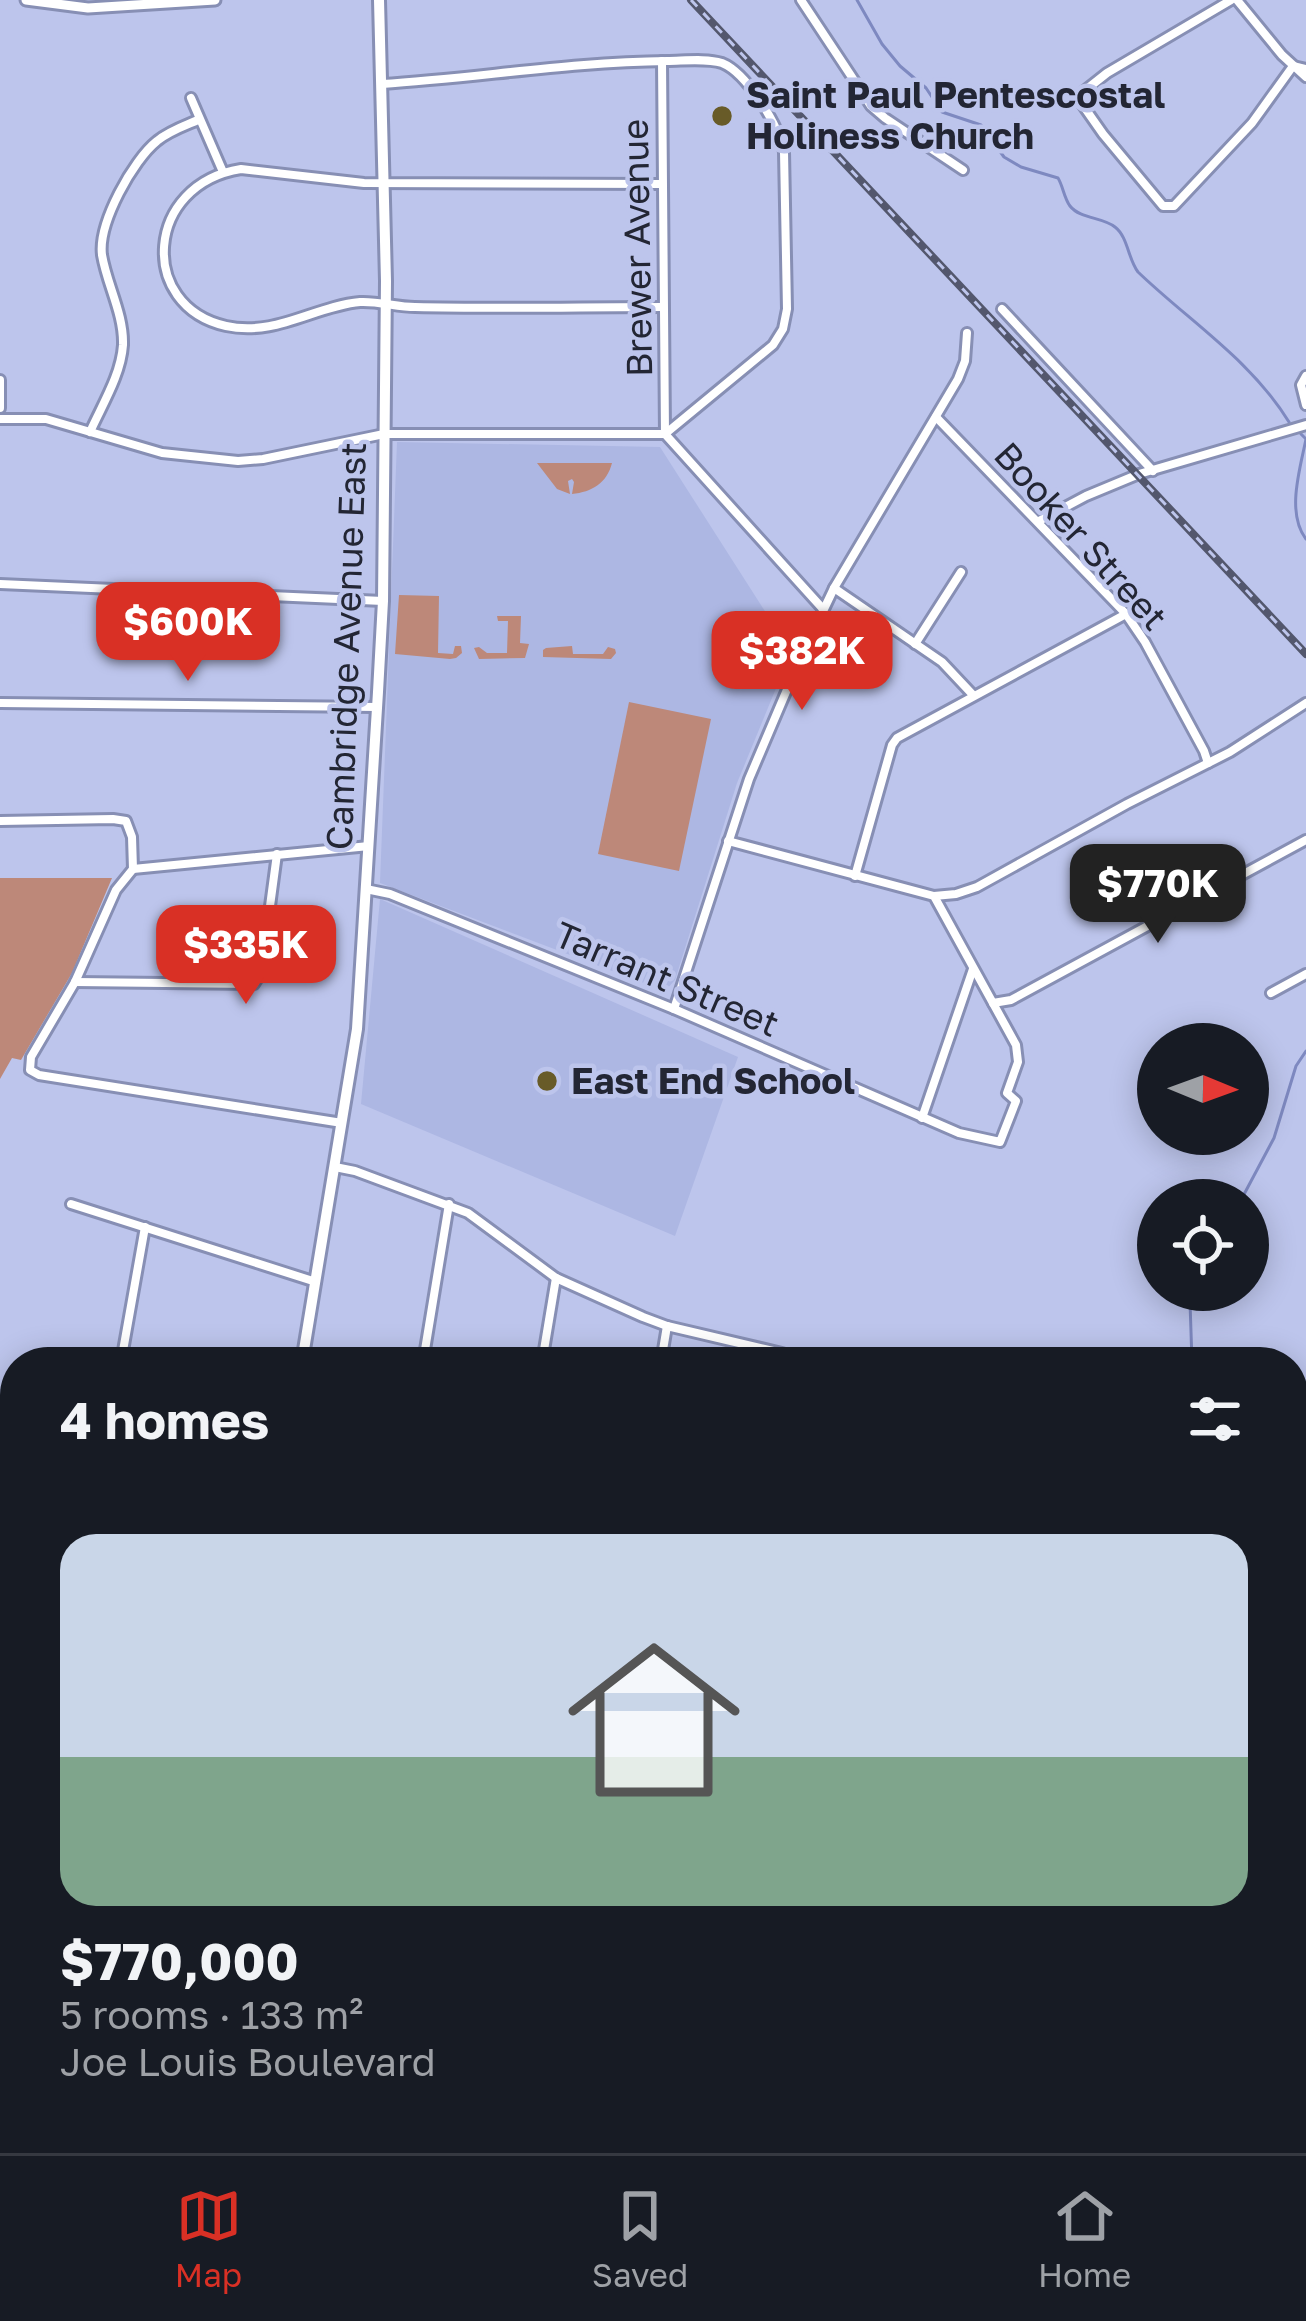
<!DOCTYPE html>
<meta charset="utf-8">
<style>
body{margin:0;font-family:"Golos Text",sans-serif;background:#242831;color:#f1f3f6;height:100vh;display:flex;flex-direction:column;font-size:45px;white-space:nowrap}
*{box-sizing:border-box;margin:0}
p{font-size:39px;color:#9ea1a6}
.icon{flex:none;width:66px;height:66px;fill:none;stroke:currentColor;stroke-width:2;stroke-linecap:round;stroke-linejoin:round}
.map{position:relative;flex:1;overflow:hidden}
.side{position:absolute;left:0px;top:1347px;width:1308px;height:807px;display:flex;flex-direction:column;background:#171b24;border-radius:48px 48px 0 0;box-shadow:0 6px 30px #0003}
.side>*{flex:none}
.needle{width:78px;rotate:91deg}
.tools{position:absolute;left:1137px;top:1023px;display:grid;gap:24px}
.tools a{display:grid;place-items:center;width:132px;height:132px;border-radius:50%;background:#171b24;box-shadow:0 6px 30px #0003;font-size:60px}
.price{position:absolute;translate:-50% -102px;padding:0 27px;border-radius:24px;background:#d93025;color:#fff;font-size:39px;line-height:78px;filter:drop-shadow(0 3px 6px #0008)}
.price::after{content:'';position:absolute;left:50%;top:72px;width:36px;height:27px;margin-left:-18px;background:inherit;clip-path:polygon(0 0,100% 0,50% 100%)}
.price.on{background:#222;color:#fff}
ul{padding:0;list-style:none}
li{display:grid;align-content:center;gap:24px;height:636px;padding:0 60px}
li span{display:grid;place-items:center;height:372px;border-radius:36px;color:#555}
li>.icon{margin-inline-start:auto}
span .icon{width:216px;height:216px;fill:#fffc;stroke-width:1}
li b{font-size:51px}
h2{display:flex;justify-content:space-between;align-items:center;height:144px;padding:0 60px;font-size:51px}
.menu{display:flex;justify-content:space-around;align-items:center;height:168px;border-top:3px solid #363941;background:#171b24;font-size:33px;color:#9ea1a6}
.menu a{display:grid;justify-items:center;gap:6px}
.menu .on{color:#d93025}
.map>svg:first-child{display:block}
</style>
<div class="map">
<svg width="1306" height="2153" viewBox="0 0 1306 2153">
<rect width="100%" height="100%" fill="#bdc5ec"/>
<g fill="#adb7e3">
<polygon points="397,442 660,447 791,652 737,783 675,980 665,991 380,883"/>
<polygon points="380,899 738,1057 675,1236 361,1104"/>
</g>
<g fill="#bd8879">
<path d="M537 463H612C607 483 592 492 572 494L574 482 572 479 568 481 570 494 557 489Z"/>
<polygon points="399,595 439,596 438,653 453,654 455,646 461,646 462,653 456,658 450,659 395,654"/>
<polygon points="497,616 521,616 520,643 529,644 525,658 479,659 474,648 479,647 487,653 507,653 508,621 498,621"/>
<polygon points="572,646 573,654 603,654 608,647 615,649 616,653 611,659 543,657 543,650 546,648"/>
<polygon points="629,702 711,719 679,871 598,854"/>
<polygon points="0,878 112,878 72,973 21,1060 12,1058 0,1079"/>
</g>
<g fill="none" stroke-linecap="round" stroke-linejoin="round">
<g stroke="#7e89c0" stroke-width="3">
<path d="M857 0 882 44 900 66 926 88 942 112 981 125 1004 157 1021 167 1058 178C1063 186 1064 198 1070 206 1080 219 1103 217 1115 227 1128 237 1128 259 1138 272 1189 321 1251 360 1289 422"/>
<path d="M1301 434 1306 439C1300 469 1286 513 1306 539"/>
<polyline points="1241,1200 1274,1138 1296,1066 1306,1051"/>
<polyline points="1192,1290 1190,1302 1192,1362"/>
<polyline points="795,2153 798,2139"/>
</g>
<g stroke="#878fb4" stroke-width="14">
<g id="minor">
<polyline points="801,0 871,106 885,118 963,170"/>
<polyline points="1231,0 1107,73 1083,92 1082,104 1103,134 1163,206 1174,206 1252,123 1293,66 1306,69"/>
<polyline points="1237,0 1282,55 1306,77"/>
<polyline points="662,61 665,434 823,609"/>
<polyline points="191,98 223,172"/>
<path d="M661 184 364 183 241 169C145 184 137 306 226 326 275 337 315 306 360 302 378 301 397 307 415 307 498 309 580 307 663 307"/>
<polyline points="1002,309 1153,471"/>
<polyline points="1306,376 1301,385 1306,405"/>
<polyline points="0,380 0,408"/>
<polyline points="936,417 1126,614 1145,642 1204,751 1208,763"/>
<path d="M0 419H46L162 453 238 461 263 459 384 434H665L773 345 783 329 787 309 784 152C779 126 747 73 722 63 706 58 683 61 667 61 571 62 477 78 382 84"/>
<path d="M90 432C102 405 121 375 123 345 124 314 107 285 102 255 98 223 133 160 157 141 169 131 184 126 198 120"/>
<polyline points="1039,521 1086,496 1139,474 1306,425"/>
<polyline points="0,584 383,601"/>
<polyline points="834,588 942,662 973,695"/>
<polyline points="915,644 961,572"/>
<polyline points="0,703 377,707"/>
<polyline points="0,821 113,819 126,821 132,837 133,869"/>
<polyline points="133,869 116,890 75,982 31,1057 30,1070 39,1075 342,1123"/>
<polyline points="133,869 369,846"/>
<polyline points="855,876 892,745 897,738 1126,614"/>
<polyline points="366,889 390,894 674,1009 959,1133 1000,1142 1016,1101 1007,1093 1018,1062 1016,1045 934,896 728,841"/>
<polyline points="934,896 956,894 977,887 1127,804 1230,752 1306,703"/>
<polyline points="75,982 254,984 261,973 277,854"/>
<polyline points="1271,993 1306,974"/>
<polyline points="993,1003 1011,1000 1306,840"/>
<polyline points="674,1009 749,779 797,666 834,588 958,379 965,361 967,333"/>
<polyline points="922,1118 973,969"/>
<polyline points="335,1167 355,1171 468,1213 556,1278 643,1317 667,1326 782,1353 804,1362"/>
<polyline points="71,1204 316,1282"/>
<polyline points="121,1362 145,1227"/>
<polyline points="423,1362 449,1204"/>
<polyline points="542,1362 556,1278"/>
<polyline points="661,1362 667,1326"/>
<polyline points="1293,1722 1306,1723"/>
<polyline points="1293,2065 1306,2061"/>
<polyline points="227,2139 228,2153"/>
<polyline points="477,2139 519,2153"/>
<polyline points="590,2153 594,2139"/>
</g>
</g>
<g stroke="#878fb4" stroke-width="15">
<g id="tertiary">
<polyline points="26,0 88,8 215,0"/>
<polyline points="153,2139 154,2153"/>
</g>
</g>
<g stroke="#878fb4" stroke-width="16">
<g id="secondary">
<polyline points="302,1362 357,1029 378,692 383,601 386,281 379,0"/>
<polyline points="1293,1943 1306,1966"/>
<polyline points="51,2153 60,2139"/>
</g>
</g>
<g stroke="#fff" stroke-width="18">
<g id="trunk">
<polyline points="0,1469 15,1469"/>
<polyline points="1293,1484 1306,1476"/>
</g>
</g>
<use href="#minor" stroke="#fff" stroke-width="8"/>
<use href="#tertiary" stroke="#fff" stroke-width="9"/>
<use href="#secondary" stroke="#fff" stroke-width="10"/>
<use href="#trunk" stroke="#33bed4" stroke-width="12"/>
<g stroke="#53576d" stroke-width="8">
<polyline id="rail" points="691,0 1306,654"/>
</g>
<use href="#rail" stroke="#bdc5ec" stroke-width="3" stroke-dasharray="9" stroke-linecap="butt"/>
</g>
<g fill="#685b28" stroke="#bdc5ec" stroke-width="4.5">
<circle cx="722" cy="116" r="12"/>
<circle cx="547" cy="1081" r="12"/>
</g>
<g text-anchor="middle" stroke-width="9" stroke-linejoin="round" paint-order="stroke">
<g font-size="36" font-weight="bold" fill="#232634" stroke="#bdc5ec" text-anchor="start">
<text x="746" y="108">Saint Paul Pentescostal<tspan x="746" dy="41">Holiness Church</tspan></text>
<text x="571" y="1094">East End School</text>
</g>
<g font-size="36" fill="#232634" stroke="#bdc5ec">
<text transform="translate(637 248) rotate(-91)" y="13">Brewer Avenue</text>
<text transform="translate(1081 536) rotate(48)" y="13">Booker Street</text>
<text transform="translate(346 646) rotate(-88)" y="13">Cambridge Avenue East</text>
<text transform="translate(667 979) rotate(23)" y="13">Tarrant Street</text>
</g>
</g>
</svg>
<div class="tools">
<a><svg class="needle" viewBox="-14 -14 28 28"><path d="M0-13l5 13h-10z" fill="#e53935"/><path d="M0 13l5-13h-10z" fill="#9ea1a6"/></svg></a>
<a><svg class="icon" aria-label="locate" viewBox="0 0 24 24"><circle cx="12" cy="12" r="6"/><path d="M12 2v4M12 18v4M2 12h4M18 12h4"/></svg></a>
</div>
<b class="price" style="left:188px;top:684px">$600K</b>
<b class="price" style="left:802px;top:713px">$382K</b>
<b class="price on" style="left:1158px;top:946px">$770K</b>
<b class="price" style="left:246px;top:1007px">$335K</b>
<section class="side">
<h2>4 homes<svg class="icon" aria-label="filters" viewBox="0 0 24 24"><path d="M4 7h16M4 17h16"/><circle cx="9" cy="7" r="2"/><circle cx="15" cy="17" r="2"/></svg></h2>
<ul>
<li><span style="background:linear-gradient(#c9d6e8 60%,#7fa58c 0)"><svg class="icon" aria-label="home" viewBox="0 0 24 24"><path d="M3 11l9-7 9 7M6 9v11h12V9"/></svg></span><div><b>$770,000</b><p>5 rooms · 133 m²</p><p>Joe Louis Boulevard</p></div></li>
</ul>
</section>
</div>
<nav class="menu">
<a class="on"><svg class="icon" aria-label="map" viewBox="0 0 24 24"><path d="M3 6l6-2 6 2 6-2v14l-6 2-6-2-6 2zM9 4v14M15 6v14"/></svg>Map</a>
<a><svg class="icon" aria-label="saved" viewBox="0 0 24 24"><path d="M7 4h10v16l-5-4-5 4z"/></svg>Saved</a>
<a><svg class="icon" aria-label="home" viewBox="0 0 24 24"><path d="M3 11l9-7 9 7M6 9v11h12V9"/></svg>Home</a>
</nav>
